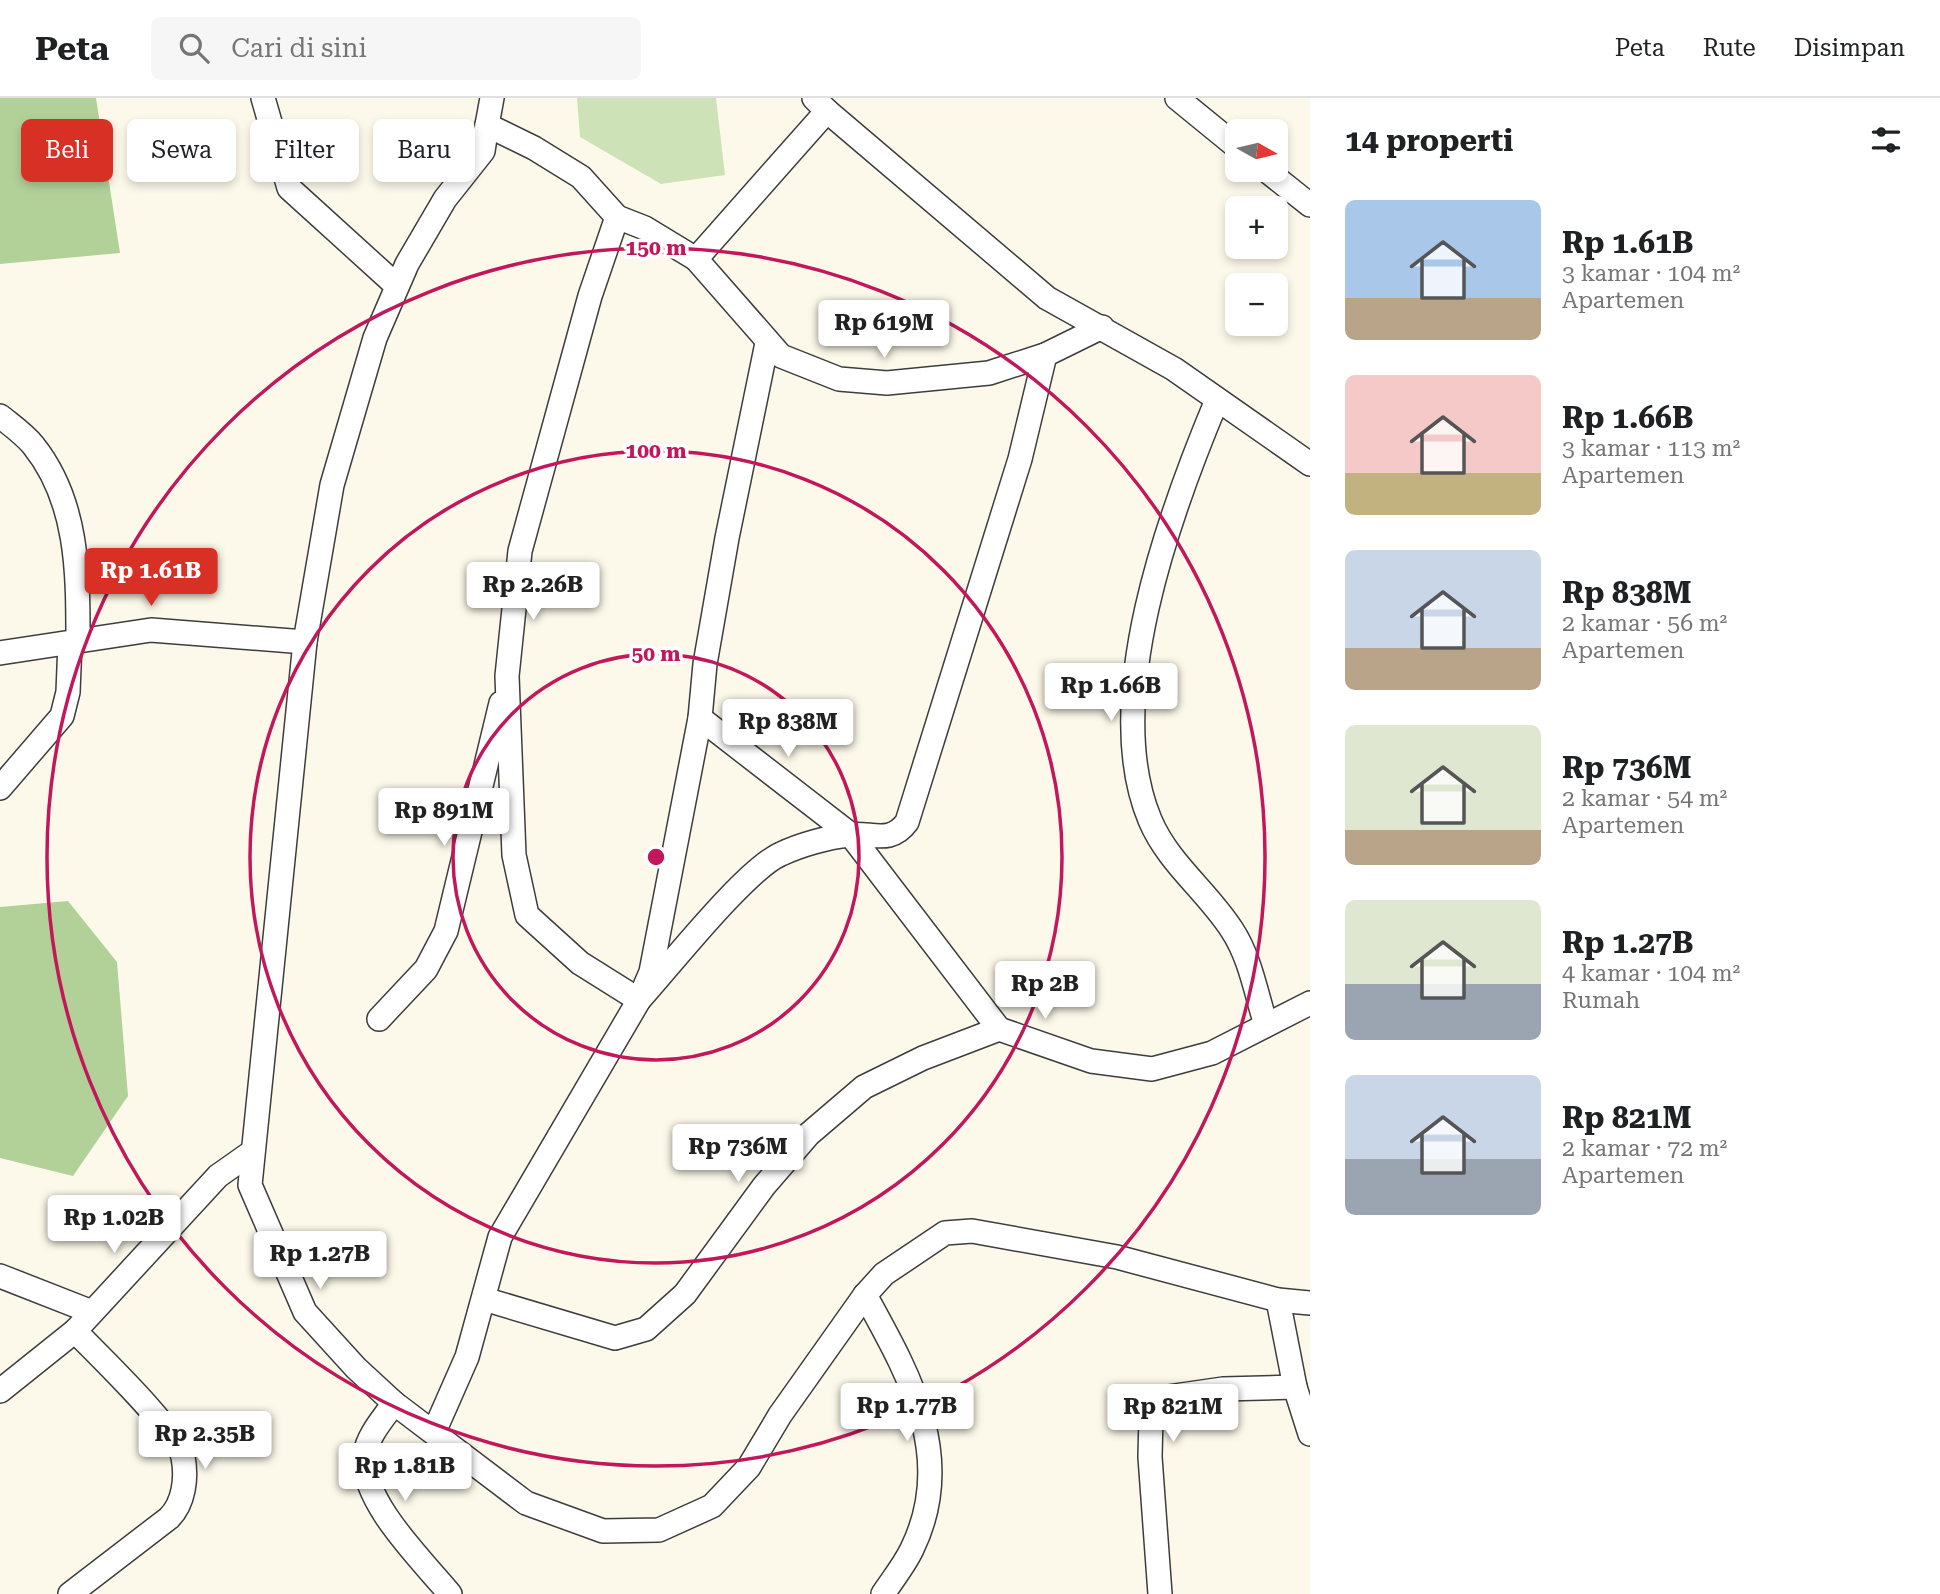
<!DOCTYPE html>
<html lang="id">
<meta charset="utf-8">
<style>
body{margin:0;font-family:"Roboto Serif",serif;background:#f6f6f6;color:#202124;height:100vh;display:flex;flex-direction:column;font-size:26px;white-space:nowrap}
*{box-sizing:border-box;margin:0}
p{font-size:23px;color:#757577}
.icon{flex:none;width:38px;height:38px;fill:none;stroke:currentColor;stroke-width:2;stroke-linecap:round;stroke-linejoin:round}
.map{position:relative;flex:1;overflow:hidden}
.side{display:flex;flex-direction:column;background:#fff;width:630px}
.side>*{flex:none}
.top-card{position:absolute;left:21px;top:21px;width:665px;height:63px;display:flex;gap:14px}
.needle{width:46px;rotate:98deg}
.controls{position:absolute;left:1225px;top:21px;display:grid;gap:14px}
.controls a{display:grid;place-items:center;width:63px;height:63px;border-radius:10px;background:#fff;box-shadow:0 4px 10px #0003;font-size:35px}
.price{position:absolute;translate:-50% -60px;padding:0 16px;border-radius:7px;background:#fff;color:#222;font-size:23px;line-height:46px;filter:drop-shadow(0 2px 4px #0008)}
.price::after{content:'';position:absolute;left:50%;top:42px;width:21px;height:16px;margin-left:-10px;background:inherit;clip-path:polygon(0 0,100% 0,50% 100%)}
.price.active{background:#d93025;color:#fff}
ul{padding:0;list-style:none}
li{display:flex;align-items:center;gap:21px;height:175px;padding:0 35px}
li span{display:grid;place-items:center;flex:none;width:196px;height:140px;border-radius:10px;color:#555}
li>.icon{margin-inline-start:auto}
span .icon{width:84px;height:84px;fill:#fffc;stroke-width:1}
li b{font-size:30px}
h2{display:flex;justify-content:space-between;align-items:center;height:84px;padding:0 35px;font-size:30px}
.chip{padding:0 24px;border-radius:10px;background:#fff;box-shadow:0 4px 10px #0003;font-size:24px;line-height:63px}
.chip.active{background:#d93025;color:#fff}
header{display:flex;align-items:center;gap:42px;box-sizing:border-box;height:98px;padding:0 35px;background:#fff;border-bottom:2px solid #e0e0e0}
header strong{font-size:33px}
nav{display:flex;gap:38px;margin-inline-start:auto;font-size:24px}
.search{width:490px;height:63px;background:#f6f6f6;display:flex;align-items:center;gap:18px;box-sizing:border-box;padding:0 24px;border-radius:10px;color:#757577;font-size:26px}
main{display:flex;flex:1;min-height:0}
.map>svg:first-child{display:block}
</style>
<header>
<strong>Peta</strong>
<div class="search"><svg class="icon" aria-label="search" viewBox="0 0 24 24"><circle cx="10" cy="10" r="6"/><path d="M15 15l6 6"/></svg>Cari di sini</div>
<nav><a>Peta</a><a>Rute</a><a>Disimpan</a></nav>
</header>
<main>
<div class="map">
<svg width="1310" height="1496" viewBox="0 0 1310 1496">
<rect width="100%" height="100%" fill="#fdf9ea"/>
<polygon fill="#cee2b8" points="577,0 716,0 725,77 661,86 580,39"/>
<g fill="#b2d199">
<polygon points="0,0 96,0 120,155 0,166"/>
<polygon points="68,803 117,864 128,998 73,1078 0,1060 0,809"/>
</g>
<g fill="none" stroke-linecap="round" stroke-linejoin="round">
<g stroke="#3d3d3d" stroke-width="26">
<g id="minor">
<polyline points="263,0 289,90 397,188"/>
<polyline points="492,0 487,27 534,50 581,79 617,119 645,130 696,161 827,13 814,0"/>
<polyline points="1177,0 1237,49"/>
<polyline points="827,13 1047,200 1174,271 1310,366"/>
<polyline points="487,27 483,53 445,101 407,166 375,240 332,387 305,544 250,1087 305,1214 356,1270 394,1305 526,1405 603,1433 659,1432 712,1408 749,1369 780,1317 865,1197 884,1176 945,1135 972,1133 1117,1159 1278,1202 1310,1205"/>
<polyline points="1266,72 1310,107"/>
<path d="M617 119 590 198 520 453 507 578 514 757 527 817 580 865 639 902C669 869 746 771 781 756 800 747 828 739 849 737 872 734 890 747 907 724L1020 361 1045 257"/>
<polyline points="696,161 781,258 839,281 887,285 989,275 1045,257 1102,229"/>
<path d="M1217 302C1170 414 1100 603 1150 722 1168 765 1207 793 1232 832 1250 859 1256 895 1266 927"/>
<path d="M0 318C11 327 24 336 33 347 78 403 78 473 78 543"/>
<polyline points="0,555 151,532 305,544"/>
<polyline points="700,620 850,736 999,931 1091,963 1152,971 1212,955 1310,905"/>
<polyline points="0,690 62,618 68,594 70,545"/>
<polyline points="379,921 426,871 446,833 501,605"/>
<polyline points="0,1178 92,1214"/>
<path d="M865 1197C909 1277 957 1359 912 1451 905 1466 893 1481 883 1496"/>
<polyline points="484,1201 615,1240 646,1231 685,1196 764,1088 809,1036 864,989 923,960 999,931"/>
<polyline points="1278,1202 1295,1289 1310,1336"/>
<polyline points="0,1293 75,1233 218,1078 252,1054"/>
<path d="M394 1305C383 1321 368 1337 365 1356 359 1402 423 1463 450 1496"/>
<polyline points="434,1334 467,1259 500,1139 639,902 651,874 700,620 705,566 727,440 767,245"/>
<path d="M70 1496 169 1420C184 1405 187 1380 183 1359 177 1332 98 1257 75 1233"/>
<polyline points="1160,1496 1150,1359 1151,1317 1161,1300 1223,1291 1295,1289"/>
</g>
</g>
<use href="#minor" stroke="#fff" stroke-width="23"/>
</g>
<g fill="none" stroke="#c2185b" stroke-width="3.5">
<circle cx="656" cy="759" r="203"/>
<circle cx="656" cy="759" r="406"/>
<circle cx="656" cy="759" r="609"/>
</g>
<circle cx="656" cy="759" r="10" fill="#c2185b" stroke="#fff" stroke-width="3.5"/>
<g font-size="21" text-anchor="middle" font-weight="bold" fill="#c2185b" stroke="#fff" stroke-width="7" stroke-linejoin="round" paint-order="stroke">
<text x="656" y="157">150 m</text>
<text x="656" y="360">100 m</text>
<text x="656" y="563">50 m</text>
</g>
</svg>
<div class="controls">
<a><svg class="needle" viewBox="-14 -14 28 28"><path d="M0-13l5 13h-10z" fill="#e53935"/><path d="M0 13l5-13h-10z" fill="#757577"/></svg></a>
<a>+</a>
<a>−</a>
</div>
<b class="price" style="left:884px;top:262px">Rp 619M</b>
<b class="price active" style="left:151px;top:510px">Rp 1.61B</b>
<b class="price" style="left:533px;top:524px">Rp 2.26B</b>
<b class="price" style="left:1111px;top:625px">Rp 1.66B</b>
<b class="price" style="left:788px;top:661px">Rp 838M</b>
<b class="price" style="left:444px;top:750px">Rp 891M</b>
<b class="price" style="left:1045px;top:923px">Rp 2B</b>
<b class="price" style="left:738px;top:1086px">Rp 736M</b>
<b class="price" style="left:114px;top:1157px">Rp 1.02B</b>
<b class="price" style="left:320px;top:1193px">Rp 1.27B</b>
<b class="price" style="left:907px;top:1345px">Rp 1.77B</b>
<b class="price" style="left:1173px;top:1346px">Rp 821M</b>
<b class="price" style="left:205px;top:1373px">Rp 2.35B</b>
<b class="price" style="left:405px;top:1405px">Rp 1.81B</b>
<div class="top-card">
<a class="chip active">Beli</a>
<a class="chip">Sewa</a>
<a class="chip">Filter</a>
<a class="chip">Baru</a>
</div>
</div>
<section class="side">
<h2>14 properti<svg class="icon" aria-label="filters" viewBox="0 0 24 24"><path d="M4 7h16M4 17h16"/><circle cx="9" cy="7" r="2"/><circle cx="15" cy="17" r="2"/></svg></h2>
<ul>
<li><span style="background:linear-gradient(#a9c7e8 70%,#b9a48a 0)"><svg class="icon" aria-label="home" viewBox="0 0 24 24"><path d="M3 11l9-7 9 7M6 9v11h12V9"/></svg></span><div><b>Rp 1.61B</b><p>3 kamar · 104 m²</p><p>Apartemen</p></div></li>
<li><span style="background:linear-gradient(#f6c9c9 70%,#c2b280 0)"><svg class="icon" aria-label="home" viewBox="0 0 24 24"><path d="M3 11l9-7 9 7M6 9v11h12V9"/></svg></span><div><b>Rp 1.66B</b><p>3 kamar · 113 m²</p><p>Apartemen</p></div></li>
<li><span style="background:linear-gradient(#c9d6e8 70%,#b9a48a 0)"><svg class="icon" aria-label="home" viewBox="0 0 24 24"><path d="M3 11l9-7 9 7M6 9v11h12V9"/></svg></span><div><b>Rp 838M</b><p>2 kamar · 56 m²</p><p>Apartemen</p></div></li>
<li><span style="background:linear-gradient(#dfe7d0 75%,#b9a48a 0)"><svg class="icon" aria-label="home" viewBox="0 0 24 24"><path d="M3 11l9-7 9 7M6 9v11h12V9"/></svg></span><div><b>Rp 736M</b><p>2 kamar · 54 m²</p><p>Apartemen</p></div></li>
<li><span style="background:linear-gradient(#dfe7d0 60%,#9aa5b1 0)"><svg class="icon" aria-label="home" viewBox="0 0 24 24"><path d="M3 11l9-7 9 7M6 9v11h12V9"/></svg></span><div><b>Rp 1.27B</b><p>4 kamar · 104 m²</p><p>Rumah</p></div></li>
<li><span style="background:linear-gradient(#c9d6e8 60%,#9aa5b1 0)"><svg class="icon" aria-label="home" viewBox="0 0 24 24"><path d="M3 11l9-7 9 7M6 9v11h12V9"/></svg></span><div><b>Rp 821M</b><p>2 kamar · 72 m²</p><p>Apartemen</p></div></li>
</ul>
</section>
</main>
